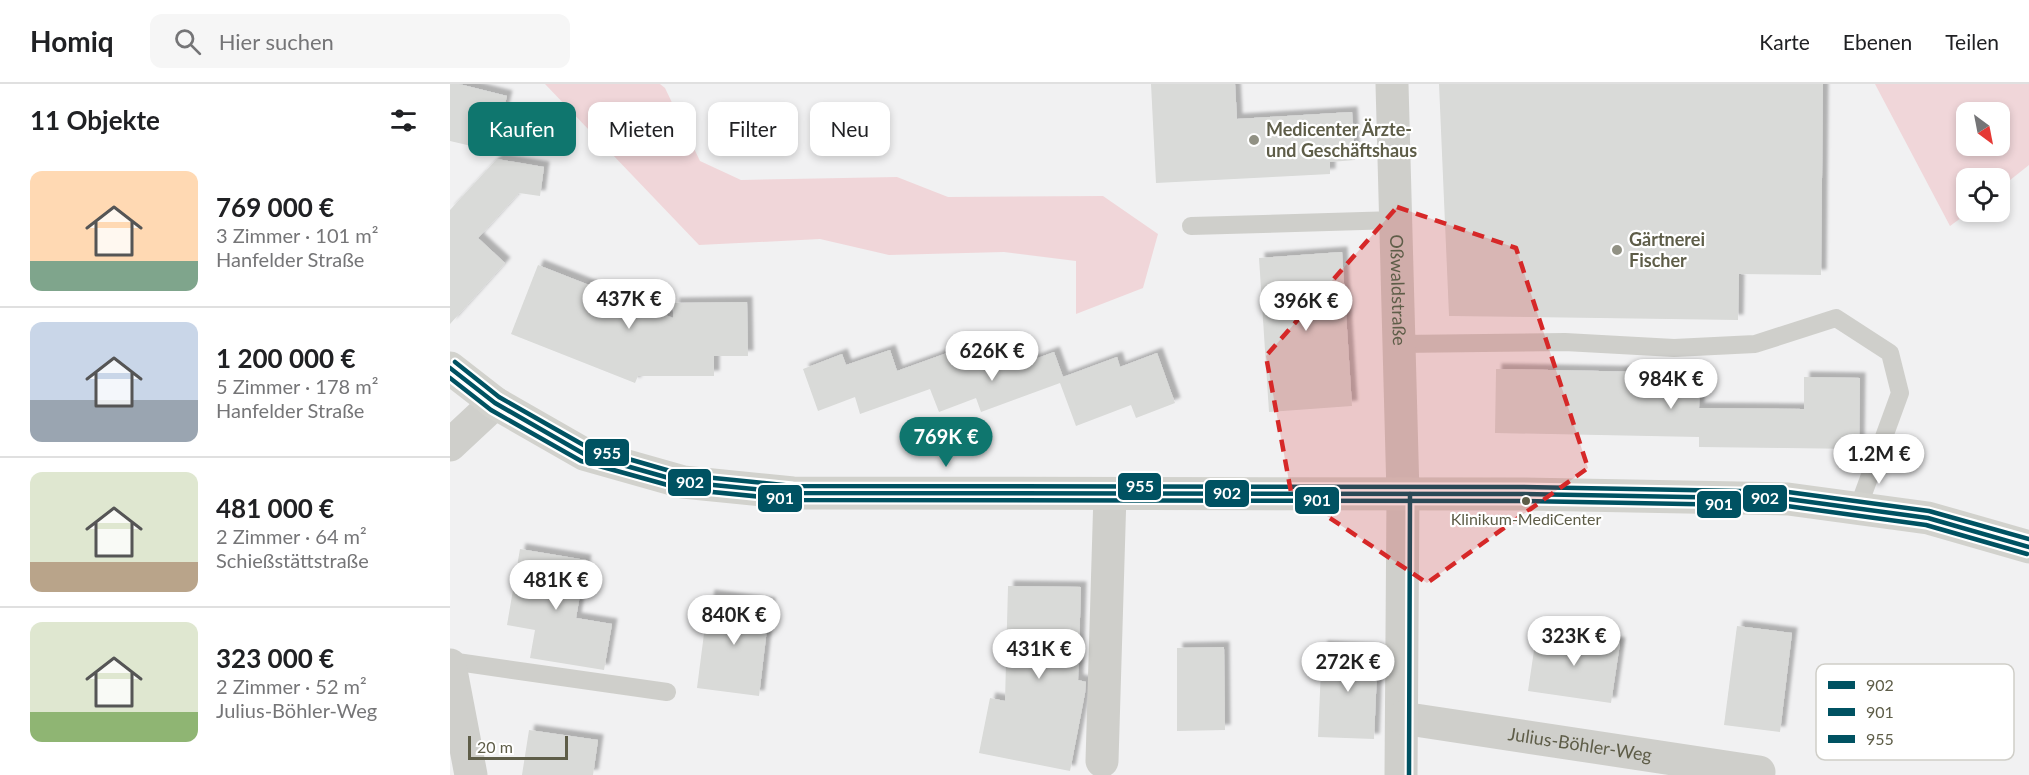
<!DOCTYPE html>
<html lang="de">
<meta charset="utf-8">
<style>
body{margin:0;font-family:Lato,sans-serif;background:#f6f6f6;color:#202124;height:100vh;display:flex;flex-direction:column;font-size:22px;white-space:nowrap}
*{box-sizing:border-box;margin:0}
p{font-size:20px;color:#757577}
.icon{flex:none;width:33px;height:33px;fill:none;stroke:currentColor;stroke-width:2;stroke-linecap:round;stroke-linejoin:round}
.map{position:relative;flex:1;overflow:hidden}
.panel{display:flex;flex-direction:column;background:#fff;width:450px}
.panel>*{flex:none}
.guide{position:absolute;left:18px;top:18px;width:570px;height:54px;display:flex;gap:12px}
.needle{width:39px;rotate:148deg}
.tools{position:absolute;left:1506px;top:18px;display:grid;gap:12px}
.tools a{display:grid;place-items:center;width:54px;height:54px;border-radius:12px;background:#fff;box-shadow:0 3px 9px #0003;font-size:30px}
.scale{position:absolute;left:18px;bottom:15px;width:100px;box-sizing:border-box;padding-left:6px;border:3px solid #5e5d48;border-top:0;font-size:16px;line-height:21px;white-space:nowrap;color:#5e5d48;-webkit-text-stroke:4px #fff;paint-order:stroke}
.price{position:absolute;translate:-50% -51px;padding:0 14px;border-radius:21px;background:#fff;color:#222;font-size:20px;line-height:39px;filter:drop-shadow(0 2px 3px #0008)}
.price::after{content:'';position:absolute;left:50%;top:36px;width:18px;height:14px;margin-left:-9px;background:inherit;clip-path:polygon(0 0,100% 0,50% 100%)}
.price.current{background:#0f766e;color:#fff}
ul{padding:0;list-style:none}
li{display:flex;align-items:center;gap:18px;height:150px;padding:0 30px}
li+li{border-top:2px solid #e0e0e0}
li span{display:grid;place-items:center;flex:none;width:168px;height:120px;border-radius:12px;color:#555}
li>.icon{margin-inline-start:auto}
span .icon{width:72px;height:72px;fill:#fffc;stroke-width:1}
li b{font-size:26px}
h2{display:flex;justify-content:space-between;align-items:center;height:72px;padding:0 30px;font-size:26px}
.tag{padding:0 21px;border-radius:12px;background:#fff;box-shadow:0 3px 9px #0003;font-size:21px;line-height:54px}
.tag.current{background:#0f766e;color:#fff}
header{display:flex;align-items:center;gap:36px;box-sizing:border-box;height:84px;padding:0 30px;background:#fff;border-bottom:2px solid #e0e0e0}
header strong{font-size:28px}
nav{display:flex;gap:33px;margin-inline-start:auto;font-size:21px}
.search{width:420px;height:54px;background:#f6f6f6;display:flex;align-items:center;gap:15px;box-sizing:border-box;padding:0 21px;border-radius:12px;color:#757577;font-size:22px}
main{display:flex;flex:1;min-height:0}
.map>svg:first-child{display:block}
</style>
<header>
<strong>Homiq</strong>
<div class="search"><svg class="icon" aria-label="search" viewBox="0 0 24 24"><circle cx="10" cy="10" r="6"/><path d="M15 15l6 6"/></svg>Hier suchen</div>
<nav><a>Karte</a><a>Ebenen</a><a>Teilen</a></nav>
</header>
<main>
<section class="panel">
<h2>11 Objekte<svg class="icon" aria-label="filters" viewBox="0 0 24 24"><path d="M4 7h16M4 17h16"/><circle cx="9" cy="7" r="2"/><circle cx="15" cy="17" r="2"/></svg></h2>
<ul>
<li><span style="background:linear-gradient(#ffd9b3 75%,#7fa58c 0)"><svg class="icon" aria-label="home" viewBox="0 0 24 24"><path d="M3 11l9-7 9 7M6 9v11h12V9"/></svg></span><div><b>769 000 €</b><p>3 Zimmer · 101 m²</p><p>Hanfelder Straße</p></div></li>
<li><span style="background:linear-gradient(#c9d6e8 65%,#9aa5b1 0)"><svg class="icon" aria-label="home" viewBox="0 0 24 24"><path d="M3 11l9-7 9 7M6 9v11h12V9"/></svg></span><div><b>1 200 000 €</b><p>5 Zimmer · 178 m²</p><p>Hanfelder Straße</p></div></li>
<li><span style="background:linear-gradient(#dfe7d0 75%,#b9a48a 0)"><svg class="icon" aria-label="home" viewBox="0 0 24 24"><path d="M3 11l9-7 9 7M6 9v11h12V9"/></svg></span><div><b>481 000 €</b><p>2 Zimmer · 64 m²</p><p>Schießstättstraße</p></div></li>
<li><span style="background:linear-gradient(#dfe7d0 75%,#8fb573 0)"><svg class="icon" aria-label="home" viewBox="0 0 24 24"><path d="M3 11l9-7 9 7M6 9v11h12V9"/></svg></span><div><b>323 000 €</b><p>2 Zimmer · 52 m²</p><p>Julius-Böhler-Weg</p></div></li>
</ul>
</section>
<div class="map">
<svg width="1579" height="691" viewBox="0 0 1579 691">
<defs>
<filter id="shadow"><feDropShadow dx="5.5" dy="-5.5" stdDeviation="1.5" flood-color="#0004"/></filter>
</defs>
<rect width="100%" height="100%" fill="#f1f1f2"/>
<g fill="#f0d6d9" fill-rule="evenodd">
<polygon points="95,0 210,0 215,4 250,77 291,96 447,93 498,113 653,112 708,150 693,204 626,230 626,177 554,168 439,171 370,155 249,161"/>
<path d="M1425 0H1579V81L1550 104V94H1516V128H1519L1500 142ZM1516 28H1550V62H1516Z"/>
</g>
<g fill="#d9dad8" filter="url(#shadow)">
<polygon points="0,0 9,0 57,12 43,67 0,57"/>
<polygon points="701,0 785,0 787,35 902,28 905,76 880,78 880,90 706,99"/>
<polygon points="989,0 1373,0 1371,191 1289,190 1288,236 999,232"/>
<polygon points="47,75 94,83 90,112 69,109 28,154 55,179 0,240 0,126"/>
<polygon points="892,168 902,322 819,328 809,174"/>
<polygon points="88,181 223,234 224,219 297,218 298,272 264,272 264,292 188,292 185,299 61,250"/>
<polygon points="550,263 553,271 572,264 577,278 604,268 613,293 667,273 670,283 707,269 725,319 686,334 681,321 626,342 610,299 531,328 526,314 489,328 480,305 410,330 405,313 368,327 353,285 392,270 396,281 440,266 447,287 511,264 515,275"/>
<polygon points="1046,285 1250,289 1249,324 1354,325 1354,293 1410,294 1409,365 1249,363 1249,353 1045,349"/>
<polygon points="70,465 136,476 126,534 162,540 154,586 80,574 85,546 57,541"/>
<polygon points="558,502 631,503 628,596 636,598 635,609 620,687 529,669 540,614 555,617"/>
<polygon points="259,511 320,519 309,612 247,604"/>
<polygon points="1287,542 1342,549 1330,648 1274,641"/>
<polygon points="1087,546 1170,559 1161,619 1078,607"/>
<polygon points="872,562 928,565 924,655 868,653"/>
<polygon points="774,563 775,646 727,647 727,564"/>
<polygon points="79,646 148,656 143,691 72,691"/>
</g>
<g fill="none" stroke-linecap="round" stroke-linejoin="round">
<g stroke="#cfcfcb" stroke-width="18">
<polyline points="741,142 946,136"/>
<polyline points="949,260 1115,258 1224,264 1305,260 1386,234 1440,269 1450,309 1408,424"/>
<polyline points="0,577 217,608"/>
</g>
<g stroke="#cfcfcb" stroke-width="33">
<path id="s1" d="M942 0 953 410 951 691"/>
<polyline points="0,361 45,319"/>
<polyline points="0,581 21,691"/>
<path id="s2" d="M952 634 1309 688"/>
<polyline points="652,677 660,410"/>
</g>
<polyline stroke="#d2d2cd" stroke-width="33" points="0,284 45,319 134,370 233,398 343,409 1072,410 1338,415 1478,434 1579,463"/>
<g stroke="#fff" stroke-width="9">
<polyline id="bus-1" points="0,284 45,319 134,370 233,398 343,409 1072,410 1338,415 1478,434 1579,463"/>
</g>
<g stroke="#fff" stroke-width="9">
<g id="bus-2">
<polyline points="0,294 41,326 131,377 232,405 343,416 1072,417 1337,422 1476,441 1577,470"/>
<polyline points="959,691 960,410"/>
</g>
</g>
<g stroke="#fff" stroke-width="9">
<polyline id="bus-3" points="5,278 49,313 137,363 234,391 343,402 1072,403 1338,408 1479,427 1579,455"/>
</g>
<use href="#bus-1" stroke="#005262" stroke-width="4.5"/>
<use href="#bus-2" stroke="#005262" stroke-width="4.5"/>
<use href="#bus-3" stroke="#005262" stroke-width="4.5"/>
</g>
<path fill="#d62828" fill-opacity="0.2" stroke="#d62828" stroke-width="4.5" stroke-dasharray="12 8" stroke-linejoin="round" d="M947 123 1066 164 1138 384 977 499 841 408 816 272Z"/>
<g fill="#919184" stroke="#fff" stroke-width="2">
<circle cx="804" cy="56" r="6"/>
<circle cx="1167" cy="166" r="6"/>
</g>
<circle fill="#5e5d48" stroke="#fff" stroke-width="2" cx="1076" cy="417" r="5"/>
<g text-anchor="middle" stroke-width="4.5" stroke-linejoin="round" paint-order="stroke">
<g font-size="16" fill="#5e5d48" stroke="#fff">
<text x="1076" y="441">Klinikum-MediCenter</text>
</g>
<g font-size="18" font-weight="bold" fill="#5e5d48" stroke="#fff" text-anchor="start">
<text x="816" y="52">Medicenter Ärzte-<tspan x="816" dy="21">und Geschäftshaus</tspan></text>
<text x="1179" y="162">Gärtnerei<tspan x="1179" dy="21">Fischer</tspan></text>
</g>
<g font-size="18" fill="#5e5d48" stroke="#fff">
<text dy="6" stroke="none"><textPath href="#s1" startOffset="206">Oßwaldstraße</textPath></text>
<text dy="6" stroke="none"><textPath href="#s2" startOffset="180">Julius-Böhler-Weg</textPath></text>
</g>
</g>
<rect x="1366" y="580" width="198" height="96" rx="9" fill="#fff" stroke="#cfcec8" stroke-width="1.5"/>
<rect x="1378" y="597" width="27" height="8" fill="#005262"/>
<rect x="1378" y="624" width="27" height="8" fill="#005262"/>
<rect x="1378" y="651" width="27" height="8" fill="#005262"/>
<g font-size="16" fill="#5e5d48">
<text x="1416" y="607">902</text>
<text x="1416" y="634">901</text>
<text x="1416" y="661">955</text>
</g>
<g stroke="#fff" stroke-width="2">
<rect x="134" y="354" width="46" height="29" rx="6" fill="#005262"/>
<rect x="217" y="384" width="45" height="29" rx="6" fill="#005262"/>
<rect x="667" y="388" width="45" height="29" rx="6" fill="#005262"/>
<rect x="754" y="395" width="46" height="29" rx="6" fill="#005262"/>
<rect x="1292" y="400" width="46" height="29" rx="6" fill="#005262"/>
<rect x="307" y="400" width="46" height="29" rx="6" fill="#005262"/>
<rect x="844" y="402" width="46" height="29" rx="6" fill="#005262"/>
<rect x="1246" y="406" width="46" height="29" rx="6" fill="#005262"/>
</g>
<g font-size="16" text-anchor="middle" font-weight="bold" fill="#fff">
<text x="157" y="375">955</text>
<text x="240" y="404">902</text>
<text x="690" y="408">955</text>
<text x="777" y="415">902</text>
<text x="1315" y="420">902</text>
<text x="330" y="420">901</text>
<text x="867" y="422">901</text>
<text x="1269" y="426">901</text>
</g>
</svg>
<div class="tools">
<a><svg class="needle" viewBox="-14 -14 28 28"><path d="M0-13l5 13h-10z" fill="#e53935"/><path d="M0 13l5-13h-10z" fill="#757577"/></svg></a>
<a><svg class="icon" aria-label="locate" viewBox="0 0 24 24"><circle cx="12" cy="12" r="6"/><path d="M12 2v4M12 18v4M2 12h4M18 12h4"/></svg></a>
</div>
<div class="scale">20 m</div>
<b class="price" style="left:179px;top:246px">437K €</b>
<b class="price" style="left:856px;top:248px">396K €</b>
<b class="price" style="left:542px;top:298px">626K €</b>
<b class="price" style="left:1221px;top:326px">984K €</b>
<b class="price current" style="left:496px;top:384px">769K €</b>
<b class="price" style="left:1429px;top:401px">1.2M €</b>
<b class="price" style="left:106px;top:527px">481K €</b>
<b class="price" style="left:284px;top:562px">840K €</b>
<b class="price" style="left:1124px;top:583px">323K €</b>
<b class="price" style="left:589px;top:596px">431K €</b>
<b class="price" style="left:898px;top:609px">272K €</b>
<div class="guide">
<a class="tag current">Kaufen</a>
<a class="tag">Mieten</a>
<a class="tag">Filter</a>
<a class="tag">Neu</a>
</div>
</div>
</main>
